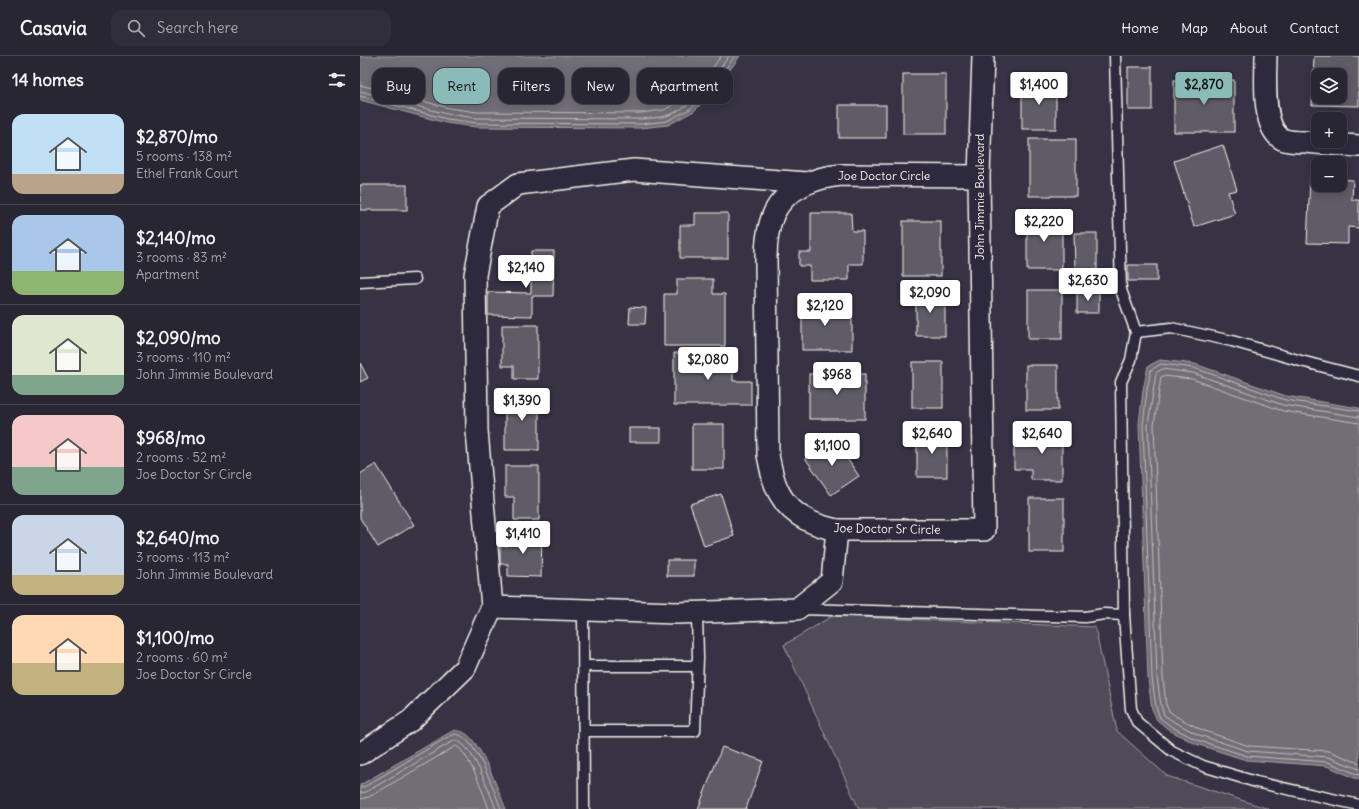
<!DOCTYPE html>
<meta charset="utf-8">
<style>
body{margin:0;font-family:Delius,sans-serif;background:#312e3b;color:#f1f3f6;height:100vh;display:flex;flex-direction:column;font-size:15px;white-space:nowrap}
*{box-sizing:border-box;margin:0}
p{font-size:13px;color:#a5a5ac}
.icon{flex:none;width:22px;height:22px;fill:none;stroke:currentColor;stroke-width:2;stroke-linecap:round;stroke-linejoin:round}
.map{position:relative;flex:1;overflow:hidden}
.drawer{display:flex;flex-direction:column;background:#292633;width:360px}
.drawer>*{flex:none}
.top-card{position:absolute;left:12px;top:12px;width:380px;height:36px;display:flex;gap:8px}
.fabs{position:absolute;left:951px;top:12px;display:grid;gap:8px}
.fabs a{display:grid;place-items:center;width:36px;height:36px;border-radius:8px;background:#292633;box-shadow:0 2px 10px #0003,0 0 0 1px #45434e;font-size:20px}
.price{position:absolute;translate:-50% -34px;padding:0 9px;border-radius:4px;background:#fff;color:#222;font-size:13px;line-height:26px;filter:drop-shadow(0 1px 2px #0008)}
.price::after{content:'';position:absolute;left:50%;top:24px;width:12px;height:9px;margin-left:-6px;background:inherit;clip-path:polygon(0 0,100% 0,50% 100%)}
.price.current{background:#8bbbb9;color:#111}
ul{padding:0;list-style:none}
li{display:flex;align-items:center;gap:12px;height:100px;padding:0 12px}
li+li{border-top:1px solid #45434e}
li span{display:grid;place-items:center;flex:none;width:112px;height:80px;border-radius:12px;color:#555}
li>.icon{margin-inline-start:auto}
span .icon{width:48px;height:48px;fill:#fffc;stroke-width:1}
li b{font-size:17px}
h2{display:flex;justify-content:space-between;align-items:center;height:48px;padding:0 12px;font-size:17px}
.tag{padding:0 14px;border-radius:12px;background:#292633;box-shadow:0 2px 10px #0003,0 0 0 1px #45434e;font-size:14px;line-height:36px}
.tag.current{background:#8bbbb9;color:#111}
header{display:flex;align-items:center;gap:24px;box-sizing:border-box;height:56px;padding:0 20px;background:#292633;border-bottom:1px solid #45434e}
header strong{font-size:19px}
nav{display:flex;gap:22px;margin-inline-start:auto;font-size:14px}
.search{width:280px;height:36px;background:#312e3b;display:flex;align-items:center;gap:10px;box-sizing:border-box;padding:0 14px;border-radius:12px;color:#a5a5ac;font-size:15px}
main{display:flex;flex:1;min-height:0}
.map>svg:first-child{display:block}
</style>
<header>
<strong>Casavia</strong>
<div class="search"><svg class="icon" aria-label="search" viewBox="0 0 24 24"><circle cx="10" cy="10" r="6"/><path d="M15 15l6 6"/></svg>Search here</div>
<nav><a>Home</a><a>Map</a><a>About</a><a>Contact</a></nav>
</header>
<main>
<section class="drawer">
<h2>14 homes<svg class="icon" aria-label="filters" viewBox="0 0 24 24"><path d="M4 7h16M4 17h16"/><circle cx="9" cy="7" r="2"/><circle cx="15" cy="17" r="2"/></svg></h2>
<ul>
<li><span style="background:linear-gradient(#bfe0f5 75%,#b9a48a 0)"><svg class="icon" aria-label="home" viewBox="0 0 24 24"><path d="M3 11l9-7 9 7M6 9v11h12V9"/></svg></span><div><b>$2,870/mo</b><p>5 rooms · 138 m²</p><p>Ethel Frank Court</p></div></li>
<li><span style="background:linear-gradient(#a9c7e8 70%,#8fb573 0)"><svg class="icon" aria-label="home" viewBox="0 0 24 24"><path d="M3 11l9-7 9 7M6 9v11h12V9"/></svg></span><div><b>$2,140/mo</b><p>3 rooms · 83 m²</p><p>Apartment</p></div></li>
<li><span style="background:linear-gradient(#dfe7d0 75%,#7fa58c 0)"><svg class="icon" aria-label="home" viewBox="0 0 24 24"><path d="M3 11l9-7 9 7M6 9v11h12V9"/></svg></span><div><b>$2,090/mo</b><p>3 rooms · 110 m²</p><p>John Jimmie Boulevard</p></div></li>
<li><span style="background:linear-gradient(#f6c9c9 65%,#7fa58c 0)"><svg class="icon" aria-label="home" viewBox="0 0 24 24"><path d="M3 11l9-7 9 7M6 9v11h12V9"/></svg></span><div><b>$968/mo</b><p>2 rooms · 52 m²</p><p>Joe Doctor Sr Circle</p></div></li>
<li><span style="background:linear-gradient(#c9d6e8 75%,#c2b280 0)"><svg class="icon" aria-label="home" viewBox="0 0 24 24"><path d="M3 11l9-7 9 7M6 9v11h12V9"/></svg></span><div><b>$2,640/mo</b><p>3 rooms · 113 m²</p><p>John Jimmie Boulevard</p></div></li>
<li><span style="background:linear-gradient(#ffd9b3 60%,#c2b280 0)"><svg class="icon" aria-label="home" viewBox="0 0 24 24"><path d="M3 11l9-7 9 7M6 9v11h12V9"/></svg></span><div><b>$1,100/mo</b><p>2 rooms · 60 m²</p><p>Joe Doctor Sr Circle</p></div></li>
</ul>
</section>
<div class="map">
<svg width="999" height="753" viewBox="0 0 999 753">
<rect width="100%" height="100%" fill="#373244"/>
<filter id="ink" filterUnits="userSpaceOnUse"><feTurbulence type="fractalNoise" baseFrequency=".025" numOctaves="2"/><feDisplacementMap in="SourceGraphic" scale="8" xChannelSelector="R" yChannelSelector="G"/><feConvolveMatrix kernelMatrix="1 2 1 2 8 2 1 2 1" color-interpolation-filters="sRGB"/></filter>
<g filter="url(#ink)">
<polygon fill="#504b59" stroke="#a29ea0" points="472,560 735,571 757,675 807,720 909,753 499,753 424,589"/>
<g fill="#726e77" stroke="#a6a2a4">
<polygon points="0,0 380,0 356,33 334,55 308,69 281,72 116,71 86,67 0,44"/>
<polygon points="800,304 835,308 926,340 999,352 999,724 967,710 886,704 836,688 809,674 797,664 792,653 788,623 779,368 783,334 788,310"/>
<path d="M94 674C97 675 101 675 103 676 121 684 138 735 146 753H0V729Z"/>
</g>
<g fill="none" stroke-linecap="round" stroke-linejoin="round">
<g stroke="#c0bdbb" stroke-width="1">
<polyline points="0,29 89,52 117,56 280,57 304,54 325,43 345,23 361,0"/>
<path d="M0 35 87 58 117 62 281 63C288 62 298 62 306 60 334 51 352 23 369 0"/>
<polyline points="0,40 87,63 117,67 281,68 307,65 332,52 353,30 375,0"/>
<polyline points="999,355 925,344 834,312 801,308 791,314 787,334 783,369 792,622 796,651 800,662 812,671 837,684 887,700 968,706 999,719"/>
<polyline points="999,361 923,349 833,317 802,313 796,317 788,369 797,622 801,650 804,659 814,666 839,679 888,695 968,701 999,713"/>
<polyline points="999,367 923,355 832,323 803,320 801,321 794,369 803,621 806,649 809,655 817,661 842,674 889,690 969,695 999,707"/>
<path d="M0 732 4 731 86 682C89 681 92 679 95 678 115 678 135 737 141 753"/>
<path d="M0 737 6 736 95 684C113 688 129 736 136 753"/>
<path d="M0 743 9 741 96 690C110 698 123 737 129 753"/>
</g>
</g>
<g fill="#5f5c67" stroke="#f4f1e8" fill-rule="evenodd">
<path d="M954 0H999V50L952 49ZM958 19H980V41H958Z"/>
<rect x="768" y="11" width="24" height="43"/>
<rect x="543" y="18" width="43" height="60"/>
<rect x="814" y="24" width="60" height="52"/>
<rect x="662" y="27" width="34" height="46"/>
<rect x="479" y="49" width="47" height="33"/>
<rect x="669" y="83" width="47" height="57"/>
<polygon points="863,89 877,134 868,136 875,158 834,171 814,105"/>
<polygon points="950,122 958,123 958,129 980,129 980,123 993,124 992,144 999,144 999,172 988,171 988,188 947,187"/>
<rect x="0" y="129" width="47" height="25"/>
<polygon points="335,157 368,157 368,202 320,202 320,169 335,169"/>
<polygon points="451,157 491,157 492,175 503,175 503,208 489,208 489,224 450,224 450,210 439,210 439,196 451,196"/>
<rect x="667" y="160" width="35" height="54"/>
<rect x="543" y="165" width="38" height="55"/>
<polygon points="714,177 737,177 737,214 715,214"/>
<polygon points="171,195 194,195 193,240 172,240 172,260 128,259 128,236 171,237"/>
<rect x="768" y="209" width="29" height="16"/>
<polygon points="317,223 353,223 353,238 365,238 365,290 304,290 304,238 317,238"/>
<rect x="668" y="234" width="34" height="49"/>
<rect x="717" y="234" width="22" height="23"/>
<rect x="556" y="236" width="29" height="44"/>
<polygon points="442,244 476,244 476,261 492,261 492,294 442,294"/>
<polygon points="270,251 286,252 285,268 269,268"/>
<polygon points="142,269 178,269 178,323 154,323 154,310 142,310"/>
<polygon points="314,297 373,297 373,325 391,325 391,349 314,349"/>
<rect x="552" y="306" width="31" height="46"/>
<polygon points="0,307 8,322 0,326"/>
<rect x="666" y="309" width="32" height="45"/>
<rect x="449" y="318" width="56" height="45"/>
<rect x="145" y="339" width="34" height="55"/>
<rect x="332" y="368" width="32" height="45"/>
<rect x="269" y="372" width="32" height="14"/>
<polygon points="670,373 702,373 702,424 671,424 671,413 654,413 654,391 670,391"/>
<rect x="557" y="377" width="30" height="44"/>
<polygon points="473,382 499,420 471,439 445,402"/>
<polygon points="16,408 54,469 18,491 0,462 0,418"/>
<polygon points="145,410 179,410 179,464 154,464 154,441 145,441"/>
<polygon points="361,438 374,480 344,490 330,448"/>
<rect x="669" y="442" width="35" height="54"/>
<polygon points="147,477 182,477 181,521 148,520 148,508 140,508 140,490 147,490"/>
<rect x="307" y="504" width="27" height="16"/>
<polygon points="362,691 403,705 386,753 338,753"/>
</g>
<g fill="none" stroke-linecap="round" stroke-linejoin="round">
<g stroke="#f4f1e8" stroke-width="13">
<g id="lane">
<polyline points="755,0 761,234 776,276"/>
<polyline points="0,226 55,223"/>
<polyline points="999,320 941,305 872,285 811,272 776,276 771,304 761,326 764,559 771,653 777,666 812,695 843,710 896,726 999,749"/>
<polyline points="440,553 725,561 744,558 764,559"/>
<polyline points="223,555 224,753"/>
<polyline points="224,610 337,610"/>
<polyline points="224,675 335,675 338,602 337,557"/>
</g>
</g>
<g stroke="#f4f1e8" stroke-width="24">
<g id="street">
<path d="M906 0C906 20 901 71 922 83 928 86 939 86 946 86 964 88 981 89 999 90"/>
<path d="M619 120 482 119C456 121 426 132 414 157 408 170 406 189 406 203L408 399C411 413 413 428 421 440 432 460 456 470 477 474H624L619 120 623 0"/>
<polyline points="132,551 317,557 437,553 472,525 477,474"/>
<polyline points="0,698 50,665 105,612 132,551 117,375 115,219 128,150 158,128 274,114 447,127"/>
</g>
</g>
<use href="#lane" stroke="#2f2a3d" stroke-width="10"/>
<use href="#street" stroke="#2f2a3d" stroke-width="21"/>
</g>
</g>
<g text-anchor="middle" stroke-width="4" stroke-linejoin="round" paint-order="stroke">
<g font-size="12" fill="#f4f1e8" stroke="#2f2a3d">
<text x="524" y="124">Joe Doctor Circle</text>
<text transform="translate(620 141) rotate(-90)" y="4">John Jimmie Boulevard</text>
<text transform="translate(527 473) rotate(1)" y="4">Joe Doctor Sr Circle</text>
</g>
</g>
</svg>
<div class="fabs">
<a><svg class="icon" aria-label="layers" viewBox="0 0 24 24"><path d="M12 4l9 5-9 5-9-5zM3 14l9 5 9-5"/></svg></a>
<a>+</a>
<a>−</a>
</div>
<b class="price" style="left:679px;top:50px">$1,400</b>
<b class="price current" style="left:844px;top:50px">$2,870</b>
<b class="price" style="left:684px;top:187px">$2,220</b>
<b class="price" style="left:166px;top:233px">$2,140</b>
<b class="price" style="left:728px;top:246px">$2,630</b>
<b class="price" style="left:570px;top:258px">$2,090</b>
<b class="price" style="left:465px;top:271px">$2,120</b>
<b class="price" style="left:348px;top:325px">$2,080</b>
<b class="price" style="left:477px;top:340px">$968</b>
<b class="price" style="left:162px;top:366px">$1,390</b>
<b class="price" style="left:572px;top:399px">$2,640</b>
<b class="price" style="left:682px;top:399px">$2,640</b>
<b class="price" style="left:472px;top:411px">$1,100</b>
<b class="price" style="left:163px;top:499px">$1,410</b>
<div class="top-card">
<a class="tag">Buy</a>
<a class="tag current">Rent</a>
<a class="tag">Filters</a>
<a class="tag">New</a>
<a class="tag">Apartment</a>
</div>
</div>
</main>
